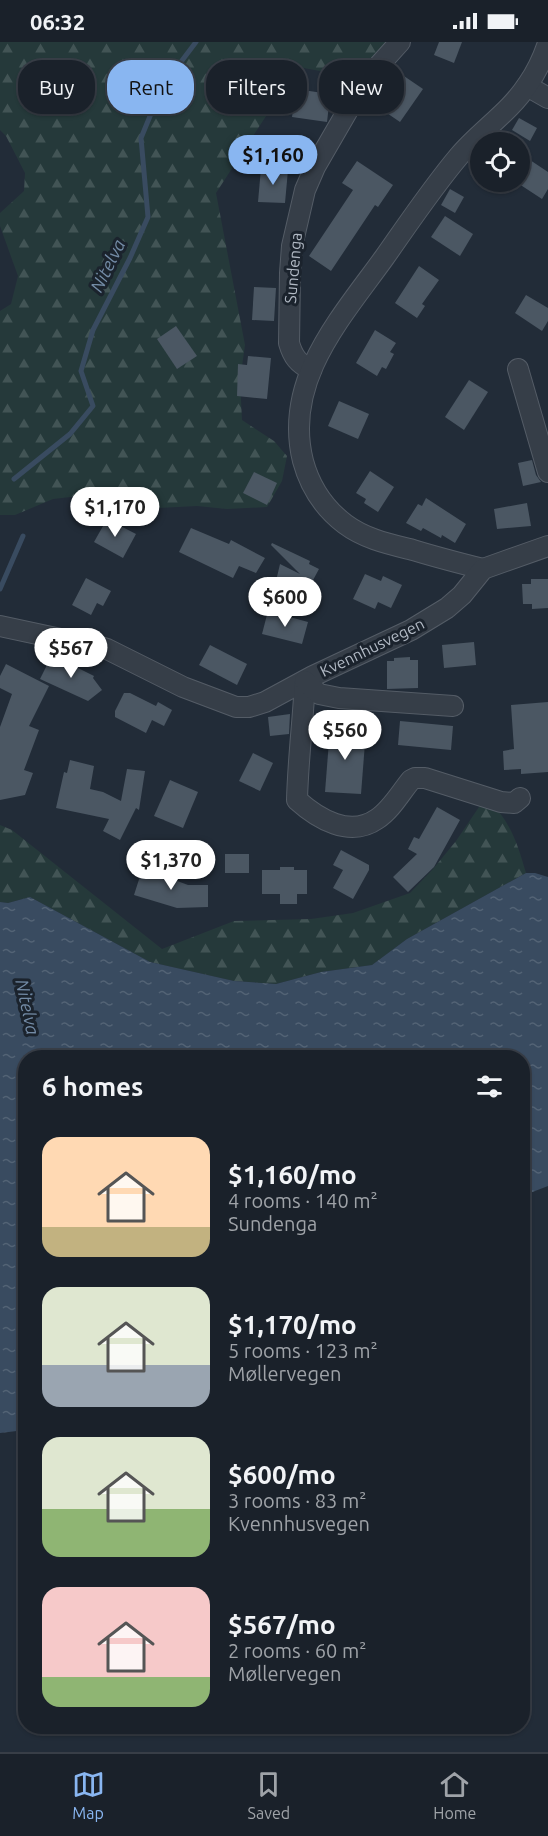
<!DOCTYPE html>
<meta charset="utf-8">
<style>
body{margin:0;font-family:Ubuntu,sans-serif;background:#272e36;color:#f1f3f6;height:100vh;display:flex;flex-direction:column;font-size:22px;white-space:nowrap}
*{box-sizing:border-box;margin:0}
p{font-size:20px;color:#9fa3a8}
.icon{flex:none;width:33px;height:33px;fill:none;stroke:currentColor;stroke-width:2;stroke-linecap:round;stroke-linejoin:round}
.map{position:relative;flex:1;overflow:hidden}
.side{position:absolute;left:18px;top:1008px;width:512px;height:684px;display:flex;flex-direction:column;background:#1a212a;border-radius:24px;box-shadow:0 2px 4px #0004,0 0 0 2px #383e47}
.side>*{flex:none}
.hud{position:absolute;left:18px;top:18px;width:513px;height:54px;display:flex;gap:12px}
.tools{position:absolute;left:470px;top:90px;display:grid;gap:12px}
.tools a{display:grid;place-items:center;width:60px;height:60px;border-radius:50%;background:#1a212a;box-shadow:0 2px 4px #0004,0 0 0 2px #383e47;font-size:30px}
.price{position:absolute;translate:-50% -51px;padding:0 14px;border-radius:21px;background:#fff;color:#222;font-size:20px;line-height:39px;filter:drop-shadow(0 2px 3px #0008)}
.price::after{content:'';position:absolute;left:50%;top:36px;width:18px;height:14px;margin-left:-9px;background:inherit;clip-path:polygon(0 0,100% 0,50% 100%)}
.price.on{background:#89b6f1;color:#111}
ul{padding:0;list-style:none}
li{display:flex;align-items:center;gap:18px;height:150px;padding:0 24px}
li span{display:grid;place-items:center;flex:none;width:168px;height:120px;border-radius:18px;color:#555}
li>.icon{margin-inline-start:auto}
span .icon{width:72px;height:72px;fill:#fffc;stroke-width:1}
li b{font-size:26px}
h2{display:flex;justify-content:space-between;align-items:center;height:72px;padding:0 24px;font-size:26px}
.chip{padding:0 21px;border-radius:24px;background:#1a212a;box-shadow:0 2px 4px #0004,0 0 0 2px #383e47;font-size:21px;line-height:54px}
.chip.on{background:#89b6f1;color:#111}
.status{display:flex;justify-content:space-between;align-items:center;height:42px;padding:0 30px;background:#1a212a;direction:ltr}
.status svg{height:16px;fill:currentColor}
.tab-bar{display:flex;justify-content:space-around;align-items:center;height:84px;border-top:2px solid #383e47;background:#1a212a;font-size:16px;color:#9fa3a8}
.tab-bar a{display:grid;justify-items:center;gap:3px}
.tab-bar .on{color:#89b6f1}
.map>svg:first-child{display:block}
</style>
<div class="status"><b>06:32</b><svg viewBox="0 0 49 12"><path d="M0 12V9h3v3zM5 12V6h3v6zM10 12V3h3v9zM15 12V0h3v12zM26 1h20v11H26zM47 4h2v5h-2z"/></svg></div>
<div class="map">
<svg width="548" height="1710" viewBox="0 0 548 1710">
<defs>
<pattern id="forest-firs" width="22" height="20" patternUnits="userSpaceOnUse" patternTransform="scale(1.5)"><rect width="22" height="20" fill="#25393a"/><path d="M5 1l3.5 6h-7zM16 11l3.5 6h-7z" fill="#425455"/></pattern>
<pattern id="water-ripples" width="26" height="14" patternUnits="userSpaceOnUse" patternTransform="scale(1.5)"><rect width="26" height="14" fill="#394b60"/><path d="M2 4q2-2 4 0t4 0M15 11q2-2 4 0t4 0" fill="none" stroke="#536375"/></pattern>
</defs>
<rect width="100%" height="100%" fill="#222c38"/>
<g fill="url(#forest-firs)">
<polygon points="0,0 406,0 368,35 337,32 298,25 216,151 245,303 240,338 242,378 274,399 287,414 282,439 267,465 227,467 197,464 119,468 79,454 53,457 15,473 0,473 0,269 11,262 18,234 0,184 0,171 24,149 25,131 6,94 0,88"/>
<path d="M487 758C510 777 518 803 526 831L407 897 372 923 321 930 276 942 234 939 150 920 30 855 8 861 0 860V783L12 788 162 907 234 879 311 877 353 871 410 851 433 827 456 799 479 765Z"/>
</g>
<polygon fill="url(#water-ripples)" points="526,831 535,831 548,835 548,1144 522,1154 522,1016 26,1016 25,1388 0,1391 0,860 8,861 30,855 150,920 234,939 276,942 321,930 372,923 407,897"/>
<g fill="none" stroke-linecap="round" stroke-linejoin="round">
<g stroke="#394b60" stroke-width="5">
<polyline points="14,437 70,392 93,364 81,329 93,288 130,216 148,175 141,96 162,45 196,0"/>
<polyline points="0,547 23,494"/>
</g>
</g>
<g fill="#4b5763">
<polygon points="439,0 462,0 454,21 434,13"/>
<polygon points="401,32 423,47 400,80 378,65"/>
<polygon points="296,47 323,51 322,62 329,63 327,80 292,75"/>
<polygon points="519,76 537,86 530,99 512,88"/>
<polygon points="530,118 548,130 548,147 542,157 516,140 519,140 519,135"/>
<polygon points="357,119 393,143 378,165 375,163 331,229 309,214 353,148 342,141"/>
<polygon points="261,126 288,128 285,161 258,160"/>
<polygon points="450,147 464,155 455,171 441,163"/>
<polygon points="445,174 473,192 460,214 431,195"/>
<polygon points="419,224 439,238 422,262 425,264 417,276 395,261"/>
<polygon points="254,245 276,246 274,279 252,278"/>
<polygon points="526,253 548,266 548,279 542,289 515,271"/>
<polygon points="176,284 197,314 177,327 157,297"/>
<polygon points="375,288 396,301 390,310 394,312 386,327 382,325 377,334 356,321"/>
<polygon points="248,314 271,316 267,357 237,354 238,322 247,323"/>
<polygon points="469,338 488,350 464,388 445,375"/>
<polygon points="339,359 369,372 358,397 328,384"/>
<polygon points="532,418 536,433 541,440 523,444 518,421"/>
<polygon points="370,429 394,445 378,470 364,461 366,457 356,451"/>
<polygon points="254,430 277,441 267,463 243,451"/>
<polygon points="426,456 466,482 455,501 442,493 441,496 423,486 421,489 406,481 418,462 422,464"/>
<polygon points="527,461 531,484 497,487 494,467"/>
<polygon points="107,477 136,492 123,516 94,500"/>
<polygon points="191,486 229,502 231,498 265,516 256,531 239,524 233,536 179,510"/>
<polygon points="272,501 310,519 309,522 319,527 305,553 276,539 280,522 300,532 271,503"/>
<polygon points="365,532 381,539 383,534 402,543 391,566 378,560 375,567 353,557"/>
<polygon points="86,536 111,549 103,564 97,561 91,573 72,563"/>
<polygon points="531,537 548,537 548,566 532,567 532,562 523,562 522,542 531,542"/>
<polygon points="268,569 308,580 302,602 262,592"/>
<polygon points="474,600 476,623 444,626 442,603"/>
<polygon points="210,603 247,622 237,643 199,623"/>
<polygon points="52,613 94,634 93,636 102,648 88,659 40,637"/>
<polygon points="410,615 410,618 418,618 418,646 387,647 387,619 394,619 394,616"/>
<polygon points="6,622 49,644 29,684 39,688 24,728 33,731 25,753 0,758 0,685 12,652 0,646 0,634"/>
<polygon points="124,651 130,651 156,664 158,660 172,668 164,684 152,678 146,691 115,675 115,669"/>
<polygon points="548,660 548,730 521,732 521,727 504,728 503,709 514,707 511,663"/>
<polygon points="290,672 289,692 270,694 268,675"/>
<polygon points="400,679 453,684 451,708 398,703"/>
<polygon points="330,686 366,688 361,752 325,750"/>
<polygon points="253,711 273,721 260,749 239,739"/>
<polygon points="70,718 94,724 90,747 103,750 121,759 127,727 145,729 139,768 136,766 120,798 103,789 109,777 56,766 64,730 67,731"/>
<polygon points="170,738 198,750 183,786 154,774"/>
<polygon points="437,765 460,778 434,825 408,850 393,835 417,812 408,807 414,795 419,797"/>
<polygon points="341,808 369,823 369,828 353,857 333,846 343,828 333,823"/>
<rect x="225" y="812" width="24" height="19"/>
<polygon points="280,825 294,825 294,828 307,828 307,852 297,852 297,862 280,862 280,852 262,852 262,828 280,828"/>
<polygon points="160,827 174,831 172,837 188,843 208,843 208,865 177,866 134,853 142,828 158,833"/>
</g>
<g fill="none" stroke-linecap="round" stroke-linejoin="round">
<g stroke="#545c66" stroke-width="22">
<g id="street">
<polyline points="527,44 548,56"/>
<polyline points="518,327 548,430"/>
<path d="M311 328C298 321 293 315 289 301L290 231 292 204 305 148 315 125 359 49 372 31 400 0"/>
<path d="M483 527C459 521 436 515 413 508 389 502 365 497 345 482 324 466 310 445 303 419 283 339 340 277 384 216 408 182 432 146 459 114 480 89 510 70 528 42 537 29 543 16 548 1"/>
<polyline points="0,584 70,599 91,602 107,607 183,645 236,665 249,665 265,660 313,634 411,588 447,566 462,553 483,527 548,504"/>
<path d="M305 639C303 679 298 718 297 758 318 777 350 796 377 777 391 768 401 750 411 738L415 736H425L501 760 514 761 520 756"/>
<polyline points="305,639 319,652 339,656 453,664"/>
</g>
</g>
<use href="#street" stroke="#363e48" stroke-width="20"/>
</g>
<g text-anchor="middle" stroke-width="6" stroke-linejoin="round" paint-order="stroke">
<g font-size="16" fill="#b1b9c4" stroke="#1b232d">
<text transform="translate(293 226) rotate(-85)" y="6">Sundenga</text>
<text transform="translate(372 605) rotate(-26)" y="6">Kvennhusvegen</text>
</g>
<g font-size="18" font-style="italic" fill="#738ba6" stroke="#1b232d">
<text transform="translate(108 224) rotate(-64)" y="6">Nitelva</text>
<text transform="translate(27 965) rotate(78)" y="6">Nitelva</text>
</g>
</g>
</svg>
<div class="tools">
<a><svg class="icon" aria-label="locate" viewBox="0 0 24 24"><circle cx="12" cy="12" r="6"/><path d="M12 2v4M12 18v4M2 12h4M18 12h4"/></svg></a>
</div>
<b class="price on" style="left:273px;top:144px">$1,160</b>
<b class="price" style="left:115px;top:496px">$1,170</b>
<b class="price" style="left:285px;top:586px">$600</b>
<b class="price" style="left:71px;top:637px">$567</b>
<b class="price" style="left:345px;top:719px">$560</b>
<b class="price" style="left:171px;top:849px">$1,370</b>
<div class="hud">
<a class="chip">Buy</a>
<a class="chip on">Rent</a>
<a class="chip">Filters</a>
<a class="chip">New</a>
</div>
<section class="side">
<h2>6 homes<svg class="icon" aria-label="filters" viewBox="0 0 24 24"><path d="M4 7h16M4 17h16"/><circle cx="9" cy="7" r="2"/><circle cx="15" cy="17" r="2"/></svg></h2>
<ul>
<li><span style="background:linear-gradient(#ffd9b3 75%,#c2b280 0)"><svg class="icon" aria-label="home" viewBox="0 0 24 24"><path d="M3 11l9-7 9 7M6 9v11h12V9"/></svg></span><div><b>$1,160/mo</b><p>4 rooms · 140 m²</p><p>Sundenga</p></div></li>
<li><span style="background:linear-gradient(#dfe7d0 65%,#9aa5b1 0)"><svg class="icon" aria-label="home" viewBox="0 0 24 24"><path d="M3 11l9-7 9 7M6 9v11h12V9"/></svg></span><div><b>$1,170/mo</b><p>5 rooms · 123 m²</p><p>Møllervegen</p></div></li>
<li><span style="background:linear-gradient(#dfe7d0 60%,#8fb573 0)"><svg class="icon" aria-label="home" viewBox="0 0 24 24"><path d="M3 11l9-7 9 7M6 9v11h12V9"/></svg></span><div><b>$600/mo</b><p>3 rooms · 83 m²</p><p>Kvennhusvegen</p></div></li>
<li><span style="background:linear-gradient(#f6c9c9 75%,#8fb573 0)"><svg class="icon" aria-label="home" viewBox="0 0 24 24"><path d="M3 11l9-7 9 7M6 9v11h12V9"/></svg></span><div><b>$567/mo</b><p>2 rooms · 60 m²</p><p>Møllervegen</p></div></li>
</ul>
</section>
</div>
<nav class="tab-bar">
<a class="on"><svg class="icon" aria-label="map" viewBox="0 0 24 24"><path d="M3 6l6-2 6 2 6-2v14l-6 2-6-2-6 2zM9 4v14M15 6v14"/></svg>Map</a>
<a><svg class="icon" aria-label="saved" viewBox="0 0 24 24"><path d="M7 4h10v16l-5-4-5 4z"/></svg>Saved</a>
<a><svg class="icon" aria-label="home" viewBox="0 0 24 24"><path d="M3 11l9-7 9 7M6 9v11h12V9"/></svg>Home</a>
</nav>
